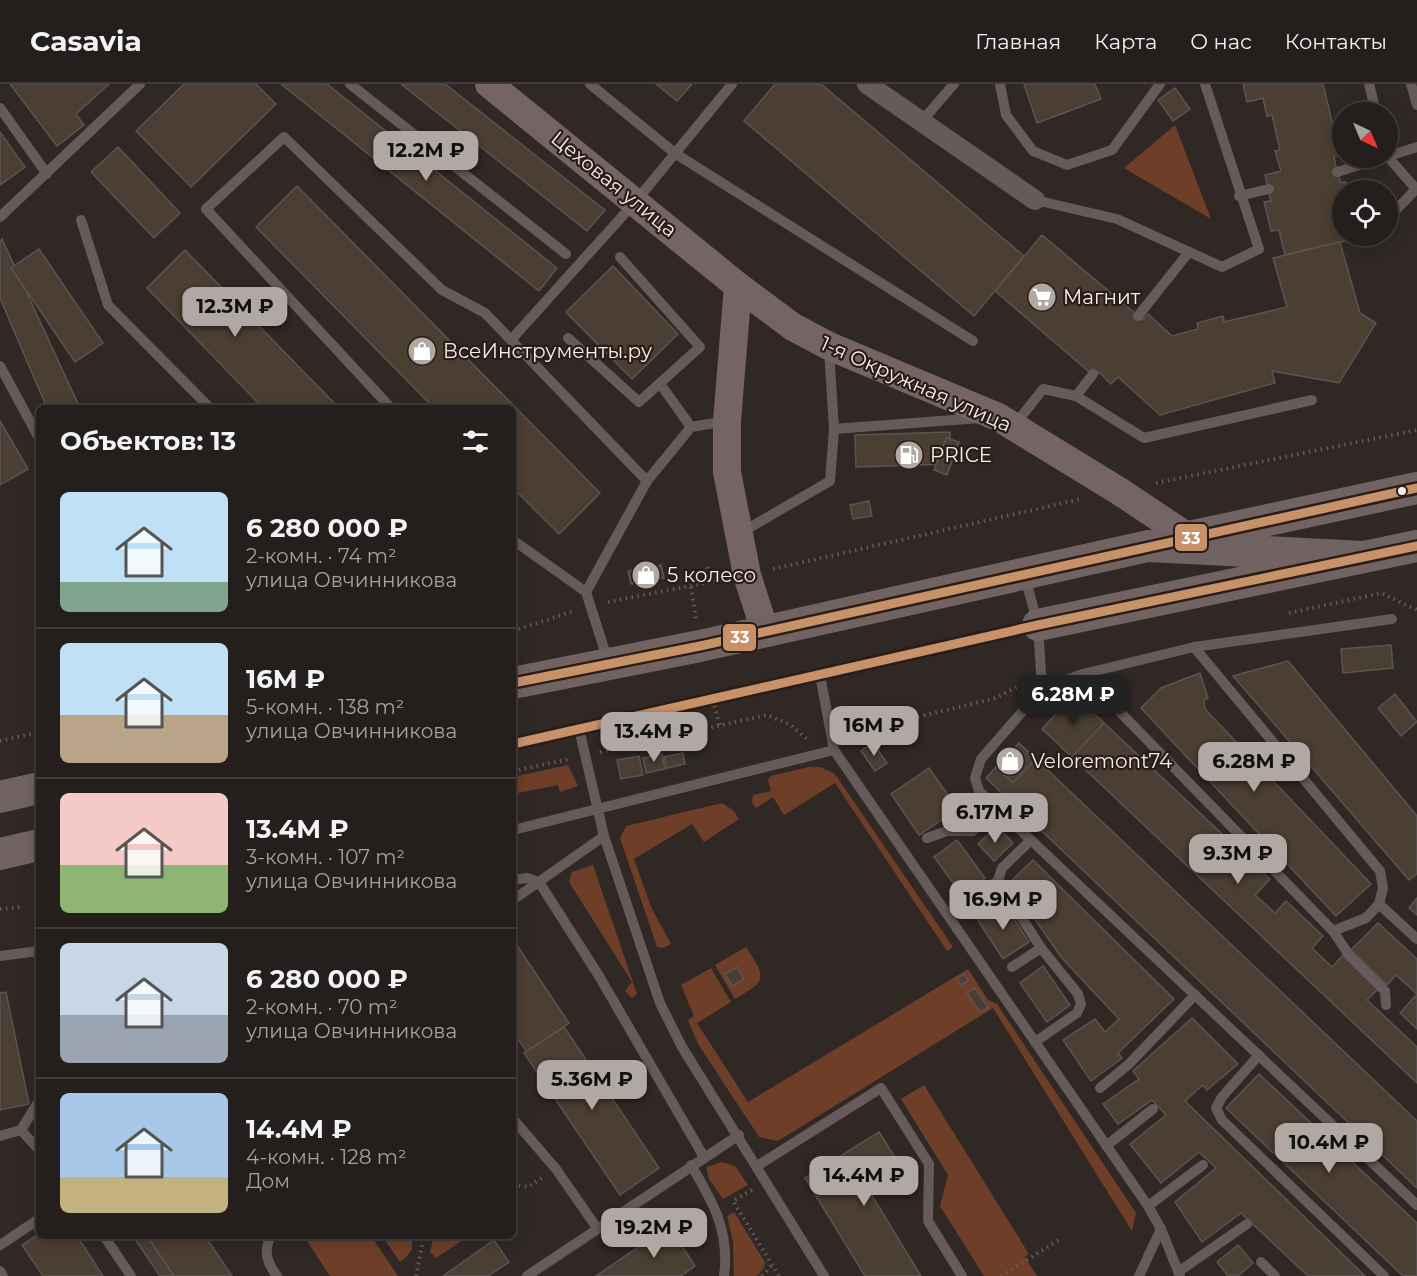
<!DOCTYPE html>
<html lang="ru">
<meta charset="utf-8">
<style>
body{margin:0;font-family:Montserrat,sans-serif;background:#302b29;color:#f1f3f6;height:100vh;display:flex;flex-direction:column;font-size:22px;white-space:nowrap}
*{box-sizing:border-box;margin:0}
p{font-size:20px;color:#a3a2a3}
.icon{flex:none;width:33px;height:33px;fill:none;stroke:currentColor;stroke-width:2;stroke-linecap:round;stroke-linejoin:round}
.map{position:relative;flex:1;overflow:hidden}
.sheet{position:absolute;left:36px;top:321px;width:480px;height:834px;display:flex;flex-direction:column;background:#241e1c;border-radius:9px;box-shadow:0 3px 15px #0003,0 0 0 2px #413c3b}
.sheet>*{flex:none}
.needle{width:39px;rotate:136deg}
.fabs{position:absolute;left:1332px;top:18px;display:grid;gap:12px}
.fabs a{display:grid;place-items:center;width:66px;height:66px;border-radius:50%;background:#241e1c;box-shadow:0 3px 15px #0003,0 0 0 2px #413c3b;font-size:30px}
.price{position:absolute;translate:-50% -51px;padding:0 14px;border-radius:12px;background:#b1a8a4;color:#111;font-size:20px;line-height:39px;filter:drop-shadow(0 2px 3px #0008)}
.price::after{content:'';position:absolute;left:50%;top:36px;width:18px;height:14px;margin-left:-9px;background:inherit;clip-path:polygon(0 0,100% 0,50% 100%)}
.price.active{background:#222;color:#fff}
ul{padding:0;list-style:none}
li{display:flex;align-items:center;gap:18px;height:150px;padding:0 24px}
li+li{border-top:2px solid #413c3b}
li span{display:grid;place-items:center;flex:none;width:168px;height:120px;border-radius:9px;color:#555}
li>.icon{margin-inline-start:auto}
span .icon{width:72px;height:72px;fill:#fffc;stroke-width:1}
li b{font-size:26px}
h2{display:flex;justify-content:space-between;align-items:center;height:72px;padding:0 24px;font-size:26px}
header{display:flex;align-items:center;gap:36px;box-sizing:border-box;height:84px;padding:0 30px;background:#241e1c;border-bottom:2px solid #413c3b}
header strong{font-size:28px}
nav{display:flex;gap:33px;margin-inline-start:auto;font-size:21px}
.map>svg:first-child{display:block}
</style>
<header>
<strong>Casavia</strong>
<nav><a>Главная</a><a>Карта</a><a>О нас</a><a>Контакты</a></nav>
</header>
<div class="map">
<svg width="1417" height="1192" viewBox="0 0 1417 1192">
<rect width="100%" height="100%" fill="#302825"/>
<g fill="#6f3e28">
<polygon points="1175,41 1211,135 1124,84"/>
<polygon points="568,681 578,702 560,708 558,701 513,710 513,693"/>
<polygon points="809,683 820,683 835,690 953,863 947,867 835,699 784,731 773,713 756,724 752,718 753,711 771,707 768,696 771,692"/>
<polygon points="722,719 733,726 739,735 704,758 692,740 634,775 651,823 671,860 663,864 657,863 620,754 626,742"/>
<polygon points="593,781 637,910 632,914 625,907 632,898 569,798 572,788"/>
<path d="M746 863C766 894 768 896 735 915L715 881Z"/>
<polygon points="711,884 731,918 697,939 748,1018 968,885 988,916 997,920 1136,1129 1132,1147 993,924 778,1057 759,1053 698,960 688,936 694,932 681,901"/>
<polygon points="924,1001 1029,1170 1025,1173 1037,1192 984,1192 940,1122 948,1091 901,1015"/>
<polygon points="722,1078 735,1082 748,1101 723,1115 709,1095 706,1083"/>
<polygon points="734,1128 765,1178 764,1184 757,1192 734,1192 733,1158 727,1132"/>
<polygon points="314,1152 371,1152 398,1192 330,1192 307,1157"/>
<path d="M382 1152H410C416 1164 409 1171 400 1178Z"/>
<polygon points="434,1152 469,1152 436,1174 430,1168"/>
</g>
<g fill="#4b3e32" stroke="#5b5552" stroke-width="1.5">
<polygon points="10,0 109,0 76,30 84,41 57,62"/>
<polygon points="184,0 256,0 276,20 191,103 136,47"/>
<polygon points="281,0 327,0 557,184 539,207"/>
<polygon points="401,0 445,0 605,126 587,147"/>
<polygon points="656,0 692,0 677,17"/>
<polygon points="775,0 821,0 1024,172 974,232 744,37"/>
<polygon points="1024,0 1095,0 1101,15 1037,39"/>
<polygon points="1243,0 1323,0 1340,71 1334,73 1337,88 1341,99 1346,98 1348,106 1342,106 1342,152 1352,152 1353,155 1285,171 1279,146 1271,147 1264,118 1271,117 1265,91 1281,87 1275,67 1280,66 1272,31 1267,32 1263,14 1247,18"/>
<polygon points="1175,4 1190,25 1173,37 1158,16"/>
<polygon points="0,48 25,83 0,101"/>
<polygon points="118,63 180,129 154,154 91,88"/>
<polygon points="297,102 600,409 559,450 513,404 513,324 434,324 256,143"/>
<polygon points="1042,151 1143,236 1148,230 1172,252 1198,245 1197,239 1223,232 1224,238 1287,223 1273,174 1340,158 1360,229 1376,239 1339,299 1272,287 1275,299 1160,331 1118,293 1111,300 1099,288 1095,293 995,207"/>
<polygon points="2,155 80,324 47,324 0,214 0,157"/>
<polygon points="39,165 103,259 75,278 11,184"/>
<polygon points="185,166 339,324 263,324 147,204"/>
<polygon points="613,182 678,250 632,295 566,228"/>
<polygon points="0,337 28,385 0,401"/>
<polygon points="950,348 951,380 856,383 855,351"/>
<polygon points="946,354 959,358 947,391 934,386"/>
<polygon points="869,417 872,432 853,435 850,421"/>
<polygon points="661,481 664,494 631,500 628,487"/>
<polygon points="1391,561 1393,584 1343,589 1341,565"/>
<polygon points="1288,577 1417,732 1417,790 1409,796 1233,592"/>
<polygon points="1200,589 1208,614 1204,616 1205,625 1371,800 1336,832 1141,624 1161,604"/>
<polygon points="1395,610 1417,638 1401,652 1378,624"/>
<polygon points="1074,611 1104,639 1072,673 1042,645"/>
<polygon points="1104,639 1270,795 1255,811 1275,829 1286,817 1323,852 1312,864 1332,883 1343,871 1378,905 1367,916 1417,963 1417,999 1072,673"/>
<polygon points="873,659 887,679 875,687 861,667"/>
<polygon points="1019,659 1036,675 1013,699 996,683"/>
<polygon points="683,669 685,680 667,684 664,673"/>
<polygon points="662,670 665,685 646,689 643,674"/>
<polygon points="639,672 643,691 621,695 617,676"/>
<polygon points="1036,675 1417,1037 1417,1104 986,694 996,683 1013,699"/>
<polygon points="929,684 958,725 919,751 891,710"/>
<polygon points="997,742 1013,759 994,777 978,760"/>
<polygon points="957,756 985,794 962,811 934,773"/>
<polygon points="1033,776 1174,915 1118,969 1122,974 1091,997 1063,956 1095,935 1105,948 1119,935 1061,873 1027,824 1026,814 1012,796"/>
<polygon points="1417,814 1417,831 1409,824"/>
<polygon points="1003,818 1029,858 1003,875 977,835"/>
<polygon points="1378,839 1417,875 1417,945 1400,929 1417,910 1396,891 1387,901 1351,866"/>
<polygon points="518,863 569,939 527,968 518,955 513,958 513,866"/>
<polygon points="1043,882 1070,921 1047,938 1020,899"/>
<polygon points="737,883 744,895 732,902 725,890"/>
<polygon points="964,890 968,897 961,901 957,895"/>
<polygon points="975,904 988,923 980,928 967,909"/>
<polygon points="6,908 29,1020 0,1026 0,909"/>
<polygon points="1192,934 1238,980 1207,1006 1203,1001 1185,1017 1365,1192 1308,1192 1241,1129 1202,1158 1175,1118 1216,1084 1199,1068 1161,1099 1130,1060 1166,1031 1152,1016 1118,1040 1103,1020 1139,995 1133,987"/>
<polygon points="564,943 659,1084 620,1111 524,969"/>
<polygon points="1259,990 1417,1139 1417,1192 1403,1192 1226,1024"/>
<polygon points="879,1048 905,1089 871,1110 921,1192 865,1192 805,1094"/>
<polygon points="669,1142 695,1182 681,1192 596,1192"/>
<polygon points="39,1150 39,1152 77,1152 103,1192 43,1192 22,1161"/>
<polygon points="133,1152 147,1152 174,1192 160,1192"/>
<polygon points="147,1152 205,1152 232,1192 174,1192"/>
<polygon points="494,1156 509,1178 488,1192 443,1192"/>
<polygon points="1238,1161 1253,1179 1238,1192 1228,1192 1217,1178"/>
</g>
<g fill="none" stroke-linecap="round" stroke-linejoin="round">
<g stroke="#655b5b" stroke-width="4" stroke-dasharray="1.5 4.5" stroke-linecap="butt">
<polyline points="1156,399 1417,346"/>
<polyline points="707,483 712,498"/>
<polyline points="773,485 1081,415"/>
<polyline points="691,503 696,535"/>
<polyline points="608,518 721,496"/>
<polyline points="1289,529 1381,509 1417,526"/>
<polyline points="513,547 574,527"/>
<polyline points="713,616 720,642"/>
<polyline points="848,650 996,614 1019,602"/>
<polyline points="0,657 39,648"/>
<polyline points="600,668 767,631 789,640 807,655"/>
<polyline points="513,687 570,675"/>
<polyline points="0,825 23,823"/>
<polyline points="513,1100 528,1103 542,1094"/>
<polyline points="752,1106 733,1117 779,1192"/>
<polyline points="416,1192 424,1152"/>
<polyline points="762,1192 772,1181"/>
<polyline points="1001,1192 1059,1156"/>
</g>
<g stroke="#665a5a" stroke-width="10">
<polyline points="350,0 566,170"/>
<polyline points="590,0 676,70 973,257"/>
<polyline points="1000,0 1006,31 1033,67 1067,81 1112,66 1160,0"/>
<polyline points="1369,0 1376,28"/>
<polyline points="1411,0 1417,21"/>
<polyline points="0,24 47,90"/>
<polyline points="922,37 954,0"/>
<polyline points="1388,72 1417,63"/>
<polyline points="1388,73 1417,106"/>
<polyline points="1337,88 1382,74"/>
<polyline points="1239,112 1269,105"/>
<polyline points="1035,116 1117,135 1222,183 1259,165 1205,0"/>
<polyline points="0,133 140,0"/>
<polyline points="1388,134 1416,105"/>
<polyline points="81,136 108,221 210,324"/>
<polyline points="1138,232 1189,168"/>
<polyline points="568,254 639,318 700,263 620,173"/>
<polyline points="511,256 636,117 732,0"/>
<polyline points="0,282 39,354"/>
<polyline points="661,301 691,343"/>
<polyline points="1076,312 1093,290"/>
<polyline points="391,324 206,125 284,53 442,206 485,229 647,397 691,343 727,337"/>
<polyline points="1014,342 1043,305 1076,312 1144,354 1312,316"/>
<polyline points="834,345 980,334"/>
<polyline points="742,448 830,397 834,345 829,266"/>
<polyline points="513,456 586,508 608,577"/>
<polyline points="1025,493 1038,541 1042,605 1083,590 1333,847 1366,834 1379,820"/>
<polyline points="586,508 647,397"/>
<polyline points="1194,563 1380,787 1383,804 1379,820 1417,855"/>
<polyline points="1083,590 1194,563 1392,535"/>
<polyline points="820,591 834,666 1148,1122 1161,1145 1180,1192"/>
<polyline points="1042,605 981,675 975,694 979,707 1417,1121"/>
<polyline points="579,645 604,752 660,919 682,963 824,1192"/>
<polyline points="513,746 834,666"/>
<polyline points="927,754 947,747 973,747 997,724"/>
<polyline points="1031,756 1002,784 998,797 1041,864 1078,910 1081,920 1077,929 1035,958"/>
<polyline points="513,796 527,794 539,798 599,892 704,1073"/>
<polyline points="39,802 39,865"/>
<polyline points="970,815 998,797"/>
<polyline points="513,816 604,752"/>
<polyline points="1333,847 1349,871 1385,907 1386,921"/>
<polyline points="39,869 39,922"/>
<polyline points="0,872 39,867"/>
<polyline points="1012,883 1041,864"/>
<polyline points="1259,971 1222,1013 1216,1024 1222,1036 1384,1192"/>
<polyline points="1100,1004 1129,980 1195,911"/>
<polyline points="513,1035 556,1085 597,1144"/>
<polyline points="21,1046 39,1066"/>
<polyline points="0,1052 21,1046 39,1017"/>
<polyline points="1106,1062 1153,1025"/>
<path d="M691 1081C713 1118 730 1147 724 1192"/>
<polyline points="757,1082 881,1004 929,1080 928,1137 962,1192"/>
<polyline points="1148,1122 1203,1081"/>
<polyline points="104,1152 131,1192"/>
<path d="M271 1152C263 1167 267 1179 277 1192"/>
<polyline points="0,1161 39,1135"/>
<polyline points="1261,1178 1275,1192"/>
<polyline points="0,1187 3,1192"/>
<polyline points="1178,1188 1247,1140"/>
<polyline points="527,1192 739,1051"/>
<polyline points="1139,1192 1161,1145"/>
</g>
<polyline stroke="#665a5a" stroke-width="20" points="867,0 1035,116"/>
<g stroke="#746464" stroke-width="28">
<polyline points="489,0 738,202 793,243 829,262 998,333 1119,407 1188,453"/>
<polyline points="738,202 727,337 727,388 747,491 765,547"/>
</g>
<g stroke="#716361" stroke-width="32">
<polyline points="1189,453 1417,404"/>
<polyline points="1038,541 1417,462"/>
<polyline points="513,599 700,562 1148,462 1364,473"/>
<polyline points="0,713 39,704"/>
<polyline points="0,770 39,761"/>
</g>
<g stroke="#2a1d18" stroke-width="14">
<g id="bus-1">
<polyline points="513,599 700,562 1417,404"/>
<polyline points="513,660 1038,541 1417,462"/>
</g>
</g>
<use href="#bus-1" stroke="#c7916a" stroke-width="9"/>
</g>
<defs>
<g id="supermarket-disc" transform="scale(1.5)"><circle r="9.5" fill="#b1a8a4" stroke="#2a1d18"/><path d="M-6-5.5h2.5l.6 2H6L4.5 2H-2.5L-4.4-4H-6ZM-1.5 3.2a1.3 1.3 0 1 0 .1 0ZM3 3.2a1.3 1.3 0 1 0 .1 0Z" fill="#fff"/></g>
<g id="shop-disc" transform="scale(1.5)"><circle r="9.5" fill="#b1a8a4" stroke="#2a1d18"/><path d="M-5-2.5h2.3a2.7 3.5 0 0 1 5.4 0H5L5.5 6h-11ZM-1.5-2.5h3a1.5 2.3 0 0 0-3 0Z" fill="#fff"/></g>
<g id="fuel-disc" transform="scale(1.5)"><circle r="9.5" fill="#b1a8a4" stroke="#2a1d18"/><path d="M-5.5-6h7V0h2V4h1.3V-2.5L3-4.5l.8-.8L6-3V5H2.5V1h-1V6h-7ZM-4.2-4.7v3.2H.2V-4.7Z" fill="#fff"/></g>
</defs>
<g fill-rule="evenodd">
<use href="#supermarket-disc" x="1042" y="213"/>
<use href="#shop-disc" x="422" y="267"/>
<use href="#fuel-disc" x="909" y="371"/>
<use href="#shop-disc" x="646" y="491"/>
<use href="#shop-disc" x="1010" y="677"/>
</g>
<circle fill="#f6ede9" stroke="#2a1d18" stroke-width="2" cx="1402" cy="407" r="5"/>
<g text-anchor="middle" stroke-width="4.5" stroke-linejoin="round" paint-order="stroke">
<g font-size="20" fill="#f6ede9" stroke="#2a1d18">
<text transform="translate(614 100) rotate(39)" y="7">Цеховая улица</text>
<text transform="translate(916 300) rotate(24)" y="7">1-я Окружная улица</text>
</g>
<g font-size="20" fill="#f6ede9" stroke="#2a1d18" text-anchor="start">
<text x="1063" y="220">Магнит</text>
<text x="443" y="274">ВсеИнструменты.ру</text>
<text x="930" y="378">PRICE</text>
<text x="667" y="498">5 колесо</text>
<text x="1031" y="684">Veloremont74</text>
</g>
</g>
<g stroke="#2a1d18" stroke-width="2">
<rect x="1174" y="439" width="34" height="29" rx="6" fill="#c7916a"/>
<rect x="722" y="539" width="35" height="29" rx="6" fill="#c7916a"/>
</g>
<g font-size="16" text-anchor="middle" font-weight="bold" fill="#fff">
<text x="1191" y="460">33</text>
<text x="740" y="559">33</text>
</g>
</svg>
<div class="fabs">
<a><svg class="needle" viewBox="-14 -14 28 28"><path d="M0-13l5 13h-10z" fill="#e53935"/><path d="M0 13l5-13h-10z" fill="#a3a2a3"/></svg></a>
<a><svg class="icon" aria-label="locate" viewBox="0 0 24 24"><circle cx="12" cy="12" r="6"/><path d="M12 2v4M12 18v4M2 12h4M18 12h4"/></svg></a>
</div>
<b class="price" style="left:426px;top:98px">12.2M ₽</b>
<b class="price" style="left:235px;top:254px">12.3M ₽</b>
<b class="price active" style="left:1073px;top:642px">6.28M ₽</b>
<b class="price" style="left:874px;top:673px">16M ₽</b>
<b class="price" style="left:654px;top:679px">13.4M ₽</b>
<b class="price" style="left:1254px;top:709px">6.28M ₽</b>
<b class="price" style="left:995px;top:760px">6.17M ₽</b>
<b class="price" style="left:1238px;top:801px">9.3M ₽</b>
<b class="price" style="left:1003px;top:847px">16.9M ₽</b>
<b class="price" style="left:592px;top:1027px">5.36M ₽</b>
<b class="price" style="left:1329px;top:1090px">10.4M ₽</b>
<b class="price" style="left:864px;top:1123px">14.4M ₽</b>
<b class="price" style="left:654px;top:1175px">19.2M ₽</b>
<section class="sheet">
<h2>Объектов: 13<svg class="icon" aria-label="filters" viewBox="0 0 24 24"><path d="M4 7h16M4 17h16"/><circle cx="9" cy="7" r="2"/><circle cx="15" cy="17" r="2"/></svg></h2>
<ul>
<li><span style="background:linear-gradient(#bfe0f5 75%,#7fa58c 0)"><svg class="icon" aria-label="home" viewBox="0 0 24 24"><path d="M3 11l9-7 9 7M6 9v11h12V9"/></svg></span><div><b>6 280 000 ₽</b><p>2-комн. · 74 m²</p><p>улица Овчинникова</p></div></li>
<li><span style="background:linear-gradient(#bfe0f5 60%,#b9a48a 0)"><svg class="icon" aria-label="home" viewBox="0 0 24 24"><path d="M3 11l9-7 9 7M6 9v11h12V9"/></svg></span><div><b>16M ₽</b><p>5-комн. · 138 m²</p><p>улица Овчинникова</p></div></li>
<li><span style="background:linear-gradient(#f6c9c9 60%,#8fb573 0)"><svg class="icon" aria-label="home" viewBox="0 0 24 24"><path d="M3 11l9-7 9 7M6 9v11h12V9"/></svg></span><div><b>13.4M ₽</b><p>3-комн. · 107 m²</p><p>улица Овчинникова</p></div></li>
<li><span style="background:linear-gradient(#c9d6e8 60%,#9aa5b1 0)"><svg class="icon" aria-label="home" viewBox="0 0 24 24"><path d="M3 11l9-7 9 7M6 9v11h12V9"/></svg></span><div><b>6 280 000 ₽</b><p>2-комн. · 70 m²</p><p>улица Овчинникова</p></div></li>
<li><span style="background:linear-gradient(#a9c7e8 70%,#c2b280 0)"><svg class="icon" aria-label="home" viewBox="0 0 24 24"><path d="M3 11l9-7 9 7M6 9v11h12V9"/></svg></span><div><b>14.4M ₽</b><p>4-комн. · 128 m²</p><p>Дом</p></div></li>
</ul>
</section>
</div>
